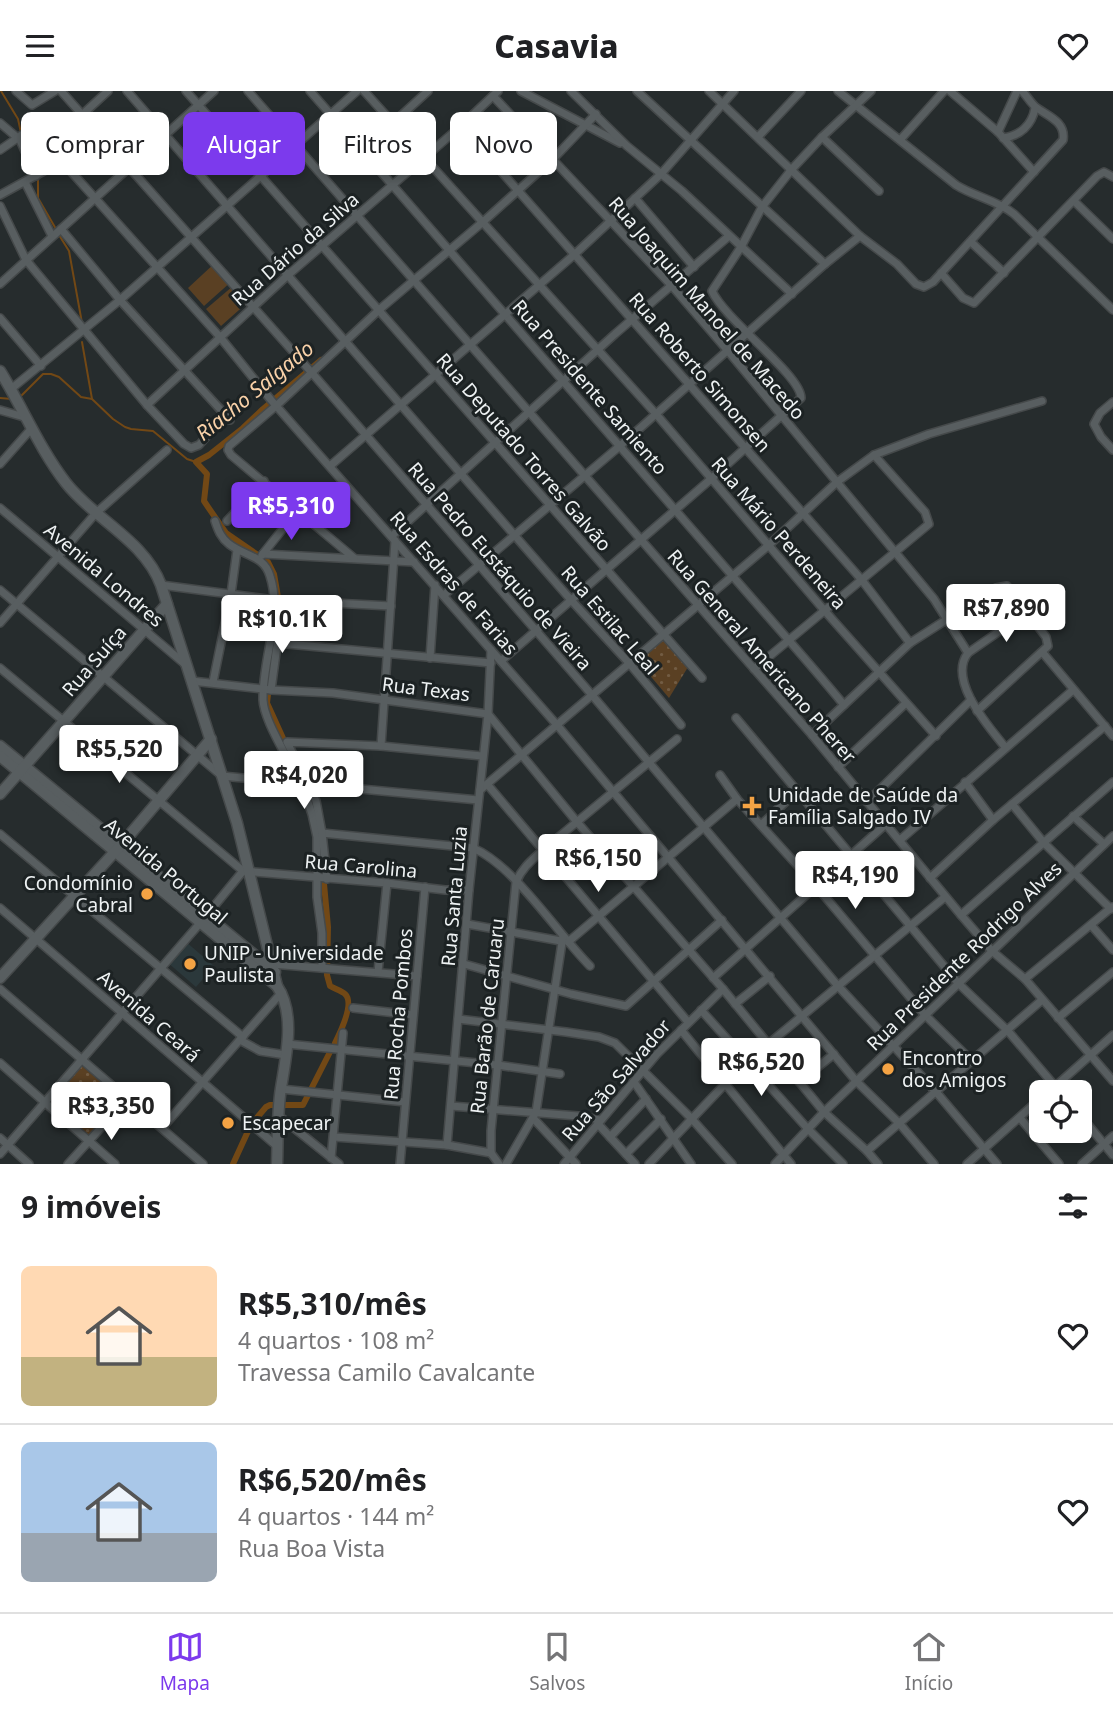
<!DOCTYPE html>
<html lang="pt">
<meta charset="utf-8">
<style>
body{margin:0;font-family:"Noto Sans",sans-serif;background:#f2f2f2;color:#202124;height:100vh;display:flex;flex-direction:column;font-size:26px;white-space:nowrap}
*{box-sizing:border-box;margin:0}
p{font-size:23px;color:#757577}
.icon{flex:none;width:38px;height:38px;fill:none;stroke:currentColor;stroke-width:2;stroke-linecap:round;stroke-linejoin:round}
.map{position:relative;height:1073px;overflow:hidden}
.panel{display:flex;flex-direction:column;background:#fff;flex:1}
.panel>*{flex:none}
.banner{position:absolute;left:21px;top:21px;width:700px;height:63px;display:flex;gap:14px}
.tools{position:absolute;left:1029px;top:989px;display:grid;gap:14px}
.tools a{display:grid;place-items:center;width:63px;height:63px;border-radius:10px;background:#fff;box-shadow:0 4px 10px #0003;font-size:35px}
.price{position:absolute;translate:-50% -60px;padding:0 16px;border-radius:7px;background:#fff;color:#222;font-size:23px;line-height:46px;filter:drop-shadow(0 2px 4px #0008)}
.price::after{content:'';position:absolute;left:50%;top:42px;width:21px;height:16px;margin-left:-10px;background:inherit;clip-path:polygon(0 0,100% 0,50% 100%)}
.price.current{background:#7c3aed;color:#fff}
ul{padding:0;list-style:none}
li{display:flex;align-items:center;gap:21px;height:175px;padding:0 21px}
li+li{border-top:2px solid #e0e0e0}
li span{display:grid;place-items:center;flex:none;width:196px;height:140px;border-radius:10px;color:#555}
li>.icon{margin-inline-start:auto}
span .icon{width:84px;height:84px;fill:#fffc;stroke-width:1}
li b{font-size:30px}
h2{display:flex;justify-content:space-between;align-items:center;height:84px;padding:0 21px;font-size:30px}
.tag{padding:0 24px;border-radius:10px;background:#fff;box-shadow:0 4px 10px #0003;font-size:24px;line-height:63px}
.tag.current{background:#7c3aed;color:#fff}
header{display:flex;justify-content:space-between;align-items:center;height:91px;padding:0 21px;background:#fff;font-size:32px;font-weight:800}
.dock{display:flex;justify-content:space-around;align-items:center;height:98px;border-top:2px solid #e0e0e0;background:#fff;font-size:19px;color:#757577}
.dock a{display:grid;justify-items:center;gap:4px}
.dock .current{color:#7c3aed}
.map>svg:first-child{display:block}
</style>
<header><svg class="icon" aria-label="menu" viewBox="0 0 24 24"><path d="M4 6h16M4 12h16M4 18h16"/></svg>Casavia<svg class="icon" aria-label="heart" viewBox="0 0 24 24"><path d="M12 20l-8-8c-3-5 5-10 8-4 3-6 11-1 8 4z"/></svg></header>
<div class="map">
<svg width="1113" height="1073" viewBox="0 0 1113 1073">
<defs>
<pattern id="park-dots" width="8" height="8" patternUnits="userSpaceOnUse" patternTransform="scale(1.75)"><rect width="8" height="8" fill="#5a4023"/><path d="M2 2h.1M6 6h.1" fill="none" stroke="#725c43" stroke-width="1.8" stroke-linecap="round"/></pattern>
</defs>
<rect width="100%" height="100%" fill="#262c2d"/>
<polygon fill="#2b383b" points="185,850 214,875 196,896 167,871"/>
<g fill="#5a4023">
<polygon points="216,171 232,190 204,215 188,197"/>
<polygon points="233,195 248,211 221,235 206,218"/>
</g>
<g fill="url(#park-dots)">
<polygon points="664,547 688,576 669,607 636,568"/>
<polygon points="82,975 122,1009 88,1047 49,1012"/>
</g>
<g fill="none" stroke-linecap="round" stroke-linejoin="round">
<g stroke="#724815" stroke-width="2">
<polyline points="1,0 18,28 21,42"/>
<polyline points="26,54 33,71"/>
<polyline points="38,88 38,107 56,138"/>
<polyline points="59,144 69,160 82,232"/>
<polyline points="82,251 92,308"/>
<polyline points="21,305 43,283 51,283 59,286 81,306 92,308 113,328 125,336 131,338 153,340 187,368 196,371"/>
<polyline points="0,307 12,308"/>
</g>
<g stroke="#724815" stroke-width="6">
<polyline points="276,532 278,506 274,483 268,471 226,442 208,416 204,410 207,383 196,371 209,364 243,337 263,318 321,269"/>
<polyline points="272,570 274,546"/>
<polyline points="269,595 267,612 287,656"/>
<path d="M323 782 328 836 327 884 330 895C335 898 342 900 345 903 355 912 340 942 335 952"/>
<polyline points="255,1029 266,1016 270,1014 303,1014 332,957"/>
<polyline points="233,1073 249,1038"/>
</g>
<g stroke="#45494a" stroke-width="10">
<g id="street">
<polyline points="16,0 32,14 55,0"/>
<polyline points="61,0 312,282 592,604 838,895 937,1002 997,1073"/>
<polyline points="127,0 571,509 629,572 681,634"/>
<polyline points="186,0 702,587"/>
<polyline points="248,0 812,644 961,824 992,860 1025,888 1113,990"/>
<path d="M310 0C451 160 591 321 730 482 768 526 807 569 844 614"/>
<polyline points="364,0 656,323 824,519 936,645"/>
<polyline points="521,0 620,52"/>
<polyline points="571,0 627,55 682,100 792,203"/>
<polyline points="637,0 825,173"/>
<path d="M709 0 860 145 897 173 916 193 924 196 933 191 1063 49C1066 31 1048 25 1037 17 1032 14 1027 5 1022 0"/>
<path d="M838 0 956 94C975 106 997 109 1014 123L1113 219"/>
<polyline points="950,0 998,41 1034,81"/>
<polyline points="493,5 672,195 728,260 934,508 968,562"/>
<polyline points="0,32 20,49 36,85"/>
<polyline points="393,32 428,0"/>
<polyline points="461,35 861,488 910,552"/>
<polyline points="998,41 1017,0"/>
<polyline points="758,46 801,0"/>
<polyline points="822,46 879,100"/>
<path d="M1003 47C1020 45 1032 34 1035 17"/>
<polyline points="900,49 944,0"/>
<polyline points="48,55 108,0"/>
<polyline points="0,59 29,39 34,40 48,55 220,246 271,309 557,634 857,991 899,1032 934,1073"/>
<polyline points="25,91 52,145"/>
<polyline points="0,104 62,70"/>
<polyline points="635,107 694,176"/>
<polyline points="1074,110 1113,148"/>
<polyline points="0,115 26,169 147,314 184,353 191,357 199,354 225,325"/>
<polyline points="61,138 120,209 230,329"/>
<polyline points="971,151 1004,182"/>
<polyline points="941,182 963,207 974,212 1097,85 1104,81 1113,86"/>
<polyline points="0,193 214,0"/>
<polyline points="0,227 41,275"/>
<polyline points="11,298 120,209 357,0"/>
<polyline points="1113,311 1100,322 1094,333 1101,346 1113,359"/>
<polyline points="147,314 288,184 461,35 498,0"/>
<polyline points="0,319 24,326"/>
<polyline points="0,373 31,338"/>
<polyline points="330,375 575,163 661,83 734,0"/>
<polyline points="0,417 186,574"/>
<path d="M215 430C218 439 221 447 229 453 244 465 264 464 270 485 283 525 262 568 263 609 264 631 291 670 299 693"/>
<polyline points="227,430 264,390"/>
<polyline points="392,445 615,243 729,145"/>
<polyline points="263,463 414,471"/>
<polyline points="262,464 297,420"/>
<polyline points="354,467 231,364 228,359 229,355 277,314 380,218 484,130 554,67 596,23"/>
<polyline points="161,494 275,509 391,515"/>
<polyline points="0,499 222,685 478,709"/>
<polyline points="444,504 621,354 825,173 860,145"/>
<polyline points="0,532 96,422 167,359"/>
<polyline points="277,552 491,572"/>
<polyline points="1043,562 1113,645"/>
<polyline points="430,567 435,494"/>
<path d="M501 570 711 388 801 307C801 284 725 229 712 200L741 156 762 116 792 78 822 46 871 0"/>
<polyline points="0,577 243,780 387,792 445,799 469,799"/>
<polyline points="754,578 929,433 925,421 874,364"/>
<polyline points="192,590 271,599 333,602 488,623 577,731 723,898 824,1021 867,1060 878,1073"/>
<polyline points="213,591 231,503 237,459"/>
<polyline points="271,599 283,510"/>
<polyline points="736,627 959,893 1008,940 1060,1001"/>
<polyline points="812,644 910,552 996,497 1007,495 1046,546 1048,555 977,620"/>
<polyline points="381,655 395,450"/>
<path d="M1005 656C989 636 947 589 968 562L1027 521"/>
<polyline points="838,676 906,612"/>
<polyline points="720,684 737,708 816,795 925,924 973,971"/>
<polyline points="965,691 993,729"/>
<polyline points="487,693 688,931"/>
<polyline points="302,694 312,723 317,746 317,806 322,842 322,877"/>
<polyline points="480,699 769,454 837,391 874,364 929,343 1042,310"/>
<polyline points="867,711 971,609"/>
<polyline points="1012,713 1044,752 1111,818"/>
<polyline points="1073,725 1104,753"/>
<polyline points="761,734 797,700"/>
<path d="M322 742 473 757C515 775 557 842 590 875"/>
<polyline points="0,743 243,946"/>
<polyline points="900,749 1073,599"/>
<polyline points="930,787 993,729 1105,635"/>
<polyline points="327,788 322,742 316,710 287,651 381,655 482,665"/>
<polyline points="0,817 278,1056"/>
<polyline points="961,824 1113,691"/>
<polyline points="206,825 243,780"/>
<polyline points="467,833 561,850"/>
<polyline points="1091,834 1113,859"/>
<polyline points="568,851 737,708"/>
<polyline points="272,873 417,885"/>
<polyline points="464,873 571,903 626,915 722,829"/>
<polyline points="378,881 387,792"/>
<polyline points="713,887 886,733"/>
<polyline points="1025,888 1112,816"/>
<polyline points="0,898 203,1073"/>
<polyline points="735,913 770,885"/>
<polyline points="353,917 413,924"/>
<polyline points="701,919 808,1038 843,1073"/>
<polyline points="1058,927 1113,881"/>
<polyline points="458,928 566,941 599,946 615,952 691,1027 732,1073"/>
<polyline points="681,939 791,1073"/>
<polyline points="240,949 260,960 286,964"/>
<polyline points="287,953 497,974 560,983"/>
<polyline points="748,970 945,806"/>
<polyline points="0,972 115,1073"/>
<polyline points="634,991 691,1073"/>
<polyline points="799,991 834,963"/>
<polyline points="281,998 405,1011"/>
<polyline points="1049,1001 1113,944"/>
<polyline points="451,1015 578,1025 600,1029"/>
<polyline points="1080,1024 1113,1064"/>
<polyline points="279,1025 339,1073"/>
<polyline points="533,1027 576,1073"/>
<polyline points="1020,1027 1059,1073"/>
<polyline points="598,1033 635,1073"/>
<polyline points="162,1037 282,901"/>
<polyline points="334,1046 447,1054 491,1062"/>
<polyline points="610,1046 646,1008"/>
<polyline points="0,1047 29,1073"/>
<polyline points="447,1054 469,799 488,623 491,559"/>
<polyline points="867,1060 1042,909"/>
<path d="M491 1062V1040L516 791C522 777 532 769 543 759L677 648"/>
<polyline points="491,1062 499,1073"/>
<polyline points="0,1063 201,831"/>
<polyline points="626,1063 661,1028"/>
<polyline points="331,1067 343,942"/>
<polyline points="68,1073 127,1008"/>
<polyline points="400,1073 425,796"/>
<polyline points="506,1073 536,1021 563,845"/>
<polyline points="564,1073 657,963 723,898"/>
<polyline points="649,1073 725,993"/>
<polyline points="775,1073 824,1021 1113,745"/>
<polyline points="967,1073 1041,1007"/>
<polyline points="1082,1073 1113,1045"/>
</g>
</g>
<g stroke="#45494a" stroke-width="13">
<g id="secondary">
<path d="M0 280C23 317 39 357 66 392 95 429 144 449 161 494L237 732 277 895C296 923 286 965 281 997 277 1021 278 1048 277 1073"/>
<polyline points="0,655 275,881"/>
<polyline points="0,665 277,895"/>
<polyline points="0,703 167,513"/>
<polyline points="0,887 121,754 211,648"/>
</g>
</g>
<use href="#street" stroke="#585e60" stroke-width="7"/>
<use href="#secondary" stroke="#585e60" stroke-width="10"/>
</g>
<g fill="#f4a344" stroke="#1c2223" stroke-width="2.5">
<path d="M748.5 704.5h7v7h7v7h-7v7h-7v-7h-7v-7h7z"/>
<circle cx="147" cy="803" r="7"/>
<circle cx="190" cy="873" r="7"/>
<circle cx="888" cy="978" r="7"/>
<circle cx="228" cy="1032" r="7"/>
</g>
<g text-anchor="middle" stroke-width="6" stroke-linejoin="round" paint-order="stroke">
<g font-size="19" fill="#eef2f3" stroke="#1c2223">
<text transform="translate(295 158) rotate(-41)" y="7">Rua Dário da Silva</text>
<text transform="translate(707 217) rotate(49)" y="7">Rua Joaquim Manoel de Macedo</text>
<text transform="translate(700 281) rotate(49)" y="7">Rua Roberto Simonsen</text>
<text transform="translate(590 296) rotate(49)" y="7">Rua Presidente Samiento</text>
<text transform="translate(524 361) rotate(49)" y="7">Rua Deputado Torres Galvão</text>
<text transform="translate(779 442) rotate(49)" y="7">Rua Mário Perdeneira</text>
<text transform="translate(500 475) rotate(49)" y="7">Rua Pedro Eustáquio de Vieira</text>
<text transform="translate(104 484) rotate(40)" y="7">Avenida Londres</text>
<text transform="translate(454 492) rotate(49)" y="7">Rua Esdras de Farias</text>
<text transform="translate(610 529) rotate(49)" y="7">Rua Estilac Leal</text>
<text transform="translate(762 565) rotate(49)" y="7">Rua General Americano Pherer</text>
<text transform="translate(94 570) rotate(-49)" y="7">Rua Suíça</text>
<text transform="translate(426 598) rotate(7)" y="7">Rua Texas</text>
<text transform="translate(361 775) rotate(5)" y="7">Rua Carolina</text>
<text transform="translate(166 780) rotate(40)" y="7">Avenida Portugal</text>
<text transform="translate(454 805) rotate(-85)" y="7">Rua Santa Luzia</text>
<text transform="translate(964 865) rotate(-44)" y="7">Rua Presidente Rodrigo Alves</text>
<text transform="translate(398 923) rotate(-85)" y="7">Rua Rocha Pombos</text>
<text transform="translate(149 925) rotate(41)" y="7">Avenida Ceará</text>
<text transform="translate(487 925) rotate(-84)" y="7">Rua Barão de Caruaru</text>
<text transform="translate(616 989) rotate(-49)" y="7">Rua São Salvador</text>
</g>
<g font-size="19" fill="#eef2f3" stroke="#1c2223" text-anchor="start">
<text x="768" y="711">Unidade de Saúde da<tspan x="768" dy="22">Família Salgado IV</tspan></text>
<text x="133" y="799" text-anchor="end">Condomínio<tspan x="133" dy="22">Cabral</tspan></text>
<text x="204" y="869">UNIP - Universidade<tspan x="204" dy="22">Paulista</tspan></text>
<text x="902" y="974">Encontro<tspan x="902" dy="22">dos Amigos</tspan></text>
<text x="242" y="1039">Escapecar</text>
</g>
<g font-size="21" font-style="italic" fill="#f9d1a8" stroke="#1c2223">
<text transform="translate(255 300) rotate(-39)" y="7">Riacho Salgado</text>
</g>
</g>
</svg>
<div class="tools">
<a><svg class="icon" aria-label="locate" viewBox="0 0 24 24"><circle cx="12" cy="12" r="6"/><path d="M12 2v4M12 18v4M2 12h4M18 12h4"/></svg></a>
</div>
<b class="price current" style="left:291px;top:451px">R$5,310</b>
<b class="price" style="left:1006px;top:553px">R$7,890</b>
<b class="price" style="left:282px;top:564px">R$10.1K</b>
<b class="price" style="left:119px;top:694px">R$5,520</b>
<b class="price" style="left:304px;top:720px">R$4,020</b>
<b class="price" style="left:598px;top:803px">R$6,150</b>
<b class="price" style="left:855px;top:820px">R$4,190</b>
<b class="price" style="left:761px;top:1007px">R$6,520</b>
<b class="price" style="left:111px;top:1051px">R$3,350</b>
<div class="banner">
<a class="tag">Comprar</a>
<a class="tag current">Alugar</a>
<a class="tag">Filtros</a>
<a class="tag">Novo</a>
</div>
</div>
<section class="panel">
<h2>9 imóveis<svg class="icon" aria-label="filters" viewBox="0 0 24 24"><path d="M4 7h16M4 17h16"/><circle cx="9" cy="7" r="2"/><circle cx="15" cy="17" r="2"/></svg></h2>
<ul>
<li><span style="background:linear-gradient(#ffd9b3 65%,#c2b280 0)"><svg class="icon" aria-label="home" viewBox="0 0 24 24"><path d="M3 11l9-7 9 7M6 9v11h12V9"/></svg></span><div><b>R$5,310/mês</b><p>4 quartos · 108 m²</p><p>Travessa Camilo Cavalcante</p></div><svg class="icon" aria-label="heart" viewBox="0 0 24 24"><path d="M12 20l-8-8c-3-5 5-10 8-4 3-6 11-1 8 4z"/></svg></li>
<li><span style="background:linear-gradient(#a9c7e8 65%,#9aa5b1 0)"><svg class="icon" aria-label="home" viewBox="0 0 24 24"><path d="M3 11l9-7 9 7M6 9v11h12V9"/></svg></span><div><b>R$6,520/mês</b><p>4 quartos · 144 m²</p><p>Rua Boa Vista</p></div><svg class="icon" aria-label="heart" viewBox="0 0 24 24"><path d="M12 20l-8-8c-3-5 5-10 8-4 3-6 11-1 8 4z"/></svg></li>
</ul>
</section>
<nav class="dock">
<a class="current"><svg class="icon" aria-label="map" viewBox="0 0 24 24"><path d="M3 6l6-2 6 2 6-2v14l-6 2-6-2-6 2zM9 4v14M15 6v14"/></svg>Mapa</a>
<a><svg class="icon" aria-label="saved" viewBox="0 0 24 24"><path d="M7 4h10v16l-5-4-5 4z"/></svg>Salvos</a>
<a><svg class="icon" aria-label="home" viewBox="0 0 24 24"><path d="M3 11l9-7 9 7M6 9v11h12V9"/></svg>Início</a>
</nav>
